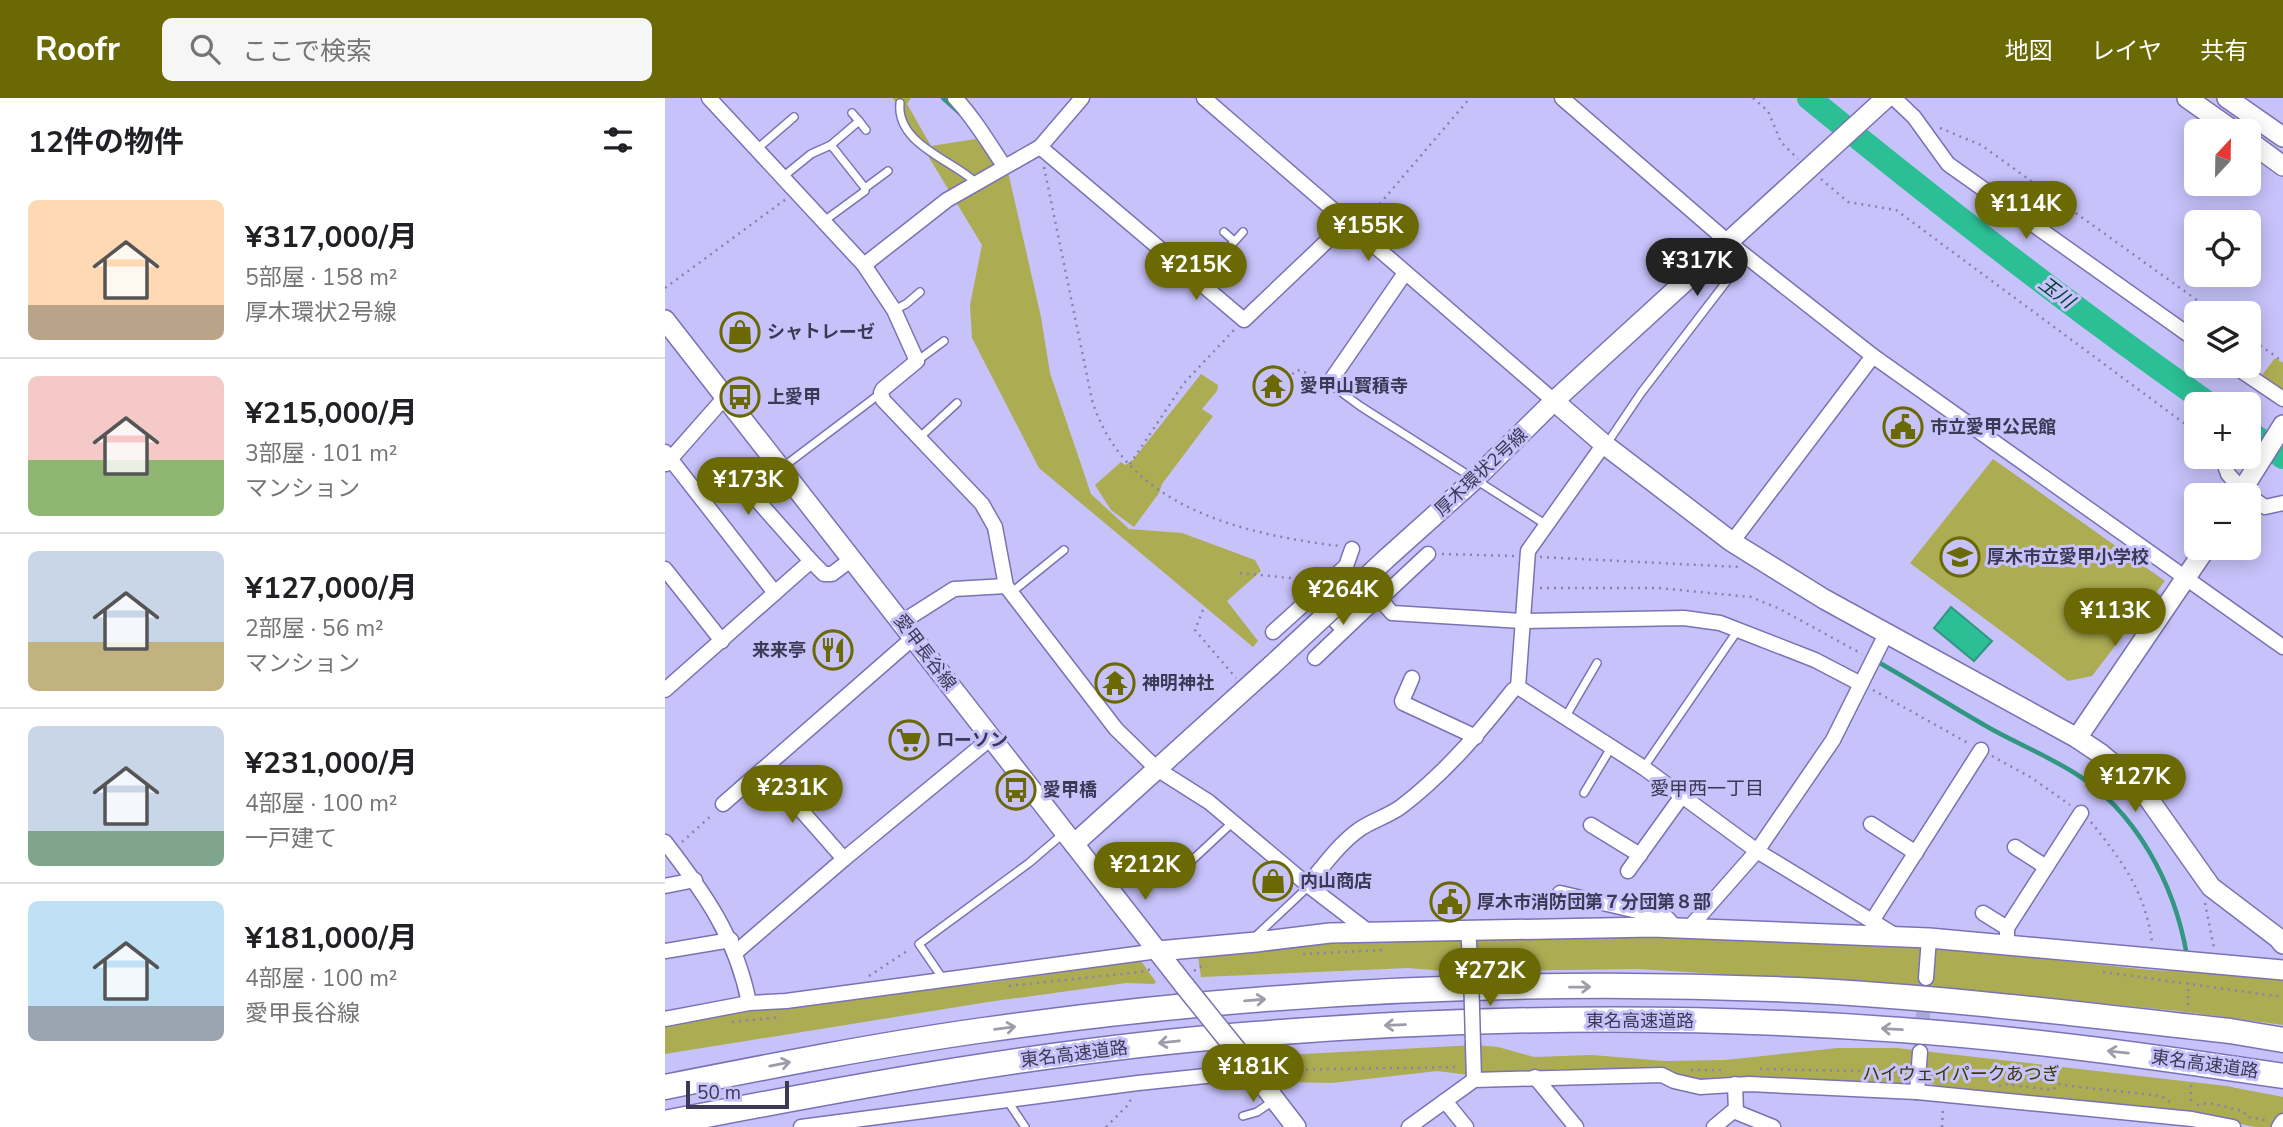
<!DOCTYPE html>
<html lang="ja">
<meta charset="utf-8">
<style>
body{margin:0;font-family:"Nunito Sans","Noto Sans JP",sans-serif;background:#f6f6f6;color:#202124;height:100vh;display:flex;flex-direction:column;font-size:26px;white-space:nowrap}
*{box-sizing:border-box;margin:0}
p{font-size:23px;color:#757577}
.icon{flex:none;width:38px;height:38px;fill:none;stroke:currentColor;stroke-width:2;stroke-linecap:round;stroke-linejoin:round}
.map{position:relative;flex:1;overflow:hidden}
.sheet{display:flex;flex-direction:column;background:#fff;width:665px}
.sheet>*{flex:none}
.needle{width:46px;rotate:22deg}
.tools{position:absolute;left:1519px;top:21px;display:grid;gap:14px}
.tools a{display:grid;place-items:center;width:77px;height:77px;border-radius:10px;background:#fff;box-shadow:0 4px 18px #0003;font-size:35px}
.scale{position:absolute;left:21px;bottom:18px;width:103px;box-sizing:border-box;padding-left:7px;border:4px solid #3c3955;border-top:0;font-size:19px;line-height:24px;white-space:nowrap;color:#3c3955;-webkit-text-stroke:5px #c7c2fa;paint-order:stroke}
.price{position:absolute;translate:-50% -60px;padding:0 16px;border-radius:24px;background:#6a6904;color:#fff;font-size:23px;line-height:46px;filter:drop-shadow(0 2px 4px #0008)}
.price::after{content:'';position:absolute;left:50%;top:42px;width:21px;height:16px;margin-left:-10px;background:inherit;clip-path:polygon(0 0,100% 0,50% 100%)}
.price.selected{background:#222;color:#fff}
ul{padding:0;list-style:none}
li{display:flex;align-items:center;gap:21px;height:175px;padding:0 28px}
li+li{border-top:2px solid #e0e0e0}
li span{display:grid;place-items:center;flex:none;width:196px;height:140px;border-radius:10px;color:#555}
li>.icon{margin-inline-start:auto}
span .icon{width:84px;height:84px;fill:#fffc;stroke-width:1}
li b{font-size:30px}
h2{display:flex;justify-content:space-between;align-items:center;height:84px;padding:0 28px;font-size:30px}
header{display:flex;align-items:center;gap:42px;box-sizing:border-box;height:98px;padding:0 35px;background:#6a6904;color:#fff}
header strong{font-size:33px}
nav{display:flex;gap:38px;margin-inline-start:auto;font-size:24px}
.search{width:490px;height:63px;background:#f6f6f6;display:flex;align-items:center;gap:18px;box-sizing:border-box;padding:0 24px;border-radius:10px;color:#757577;font-size:26px}
main{display:flex;flex:1;min-height:0}
.map>svg:first-child{display:block}
</style>
<header>
<strong>Roofr</strong>
<div class="search"><svg class="icon" aria-label="search" viewBox="0 0 24 24"><circle cx="10" cy="10" r="6"/><path d="M15 15l6 6"/></svg>ここで検索</div>
<nav><a>地図</a><a>レイヤ</a><a>共有</a></nav>
</header>
<main>
<section class="sheet">
<h2>12件の物件<svg class="icon" aria-label="filters" viewBox="0 0 24 24"><path d="M4 7h16M4 17h16"/><circle cx="9" cy="7" r="2"/><circle cx="15" cy="17" r="2"/></svg></h2>
<ul>
<li><span style="background:linear-gradient(#ffd9b3 75%,#b9a48a 0)"><svg class="icon" aria-label="home" viewBox="0 0 24 24"><path d="M3 11l9-7 9 7M6 9v11h12V9"/></svg></span><div><b>¥317,000/月</b><p>5部屋 · 158 m²</p><p>厚木環状2号線</p></div></li>
<li><span style="background:linear-gradient(#f6c9c9 60%,#8fb573 0)"><svg class="icon" aria-label="home" viewBox="0 0 24 24"><path d="M3 11l9-7 9 7M6 9v11h12V9"/></svg></span><div><b>¥215,000/月</b><p>3部屋 · 101 m²</p><p>マンション</p></div></li>
<li><span style="background:linear-gradient(#c9d6e8 65%,#c2b280 0)"><svg class="icon" aria-label="home" viewBox="0 0 24 24"><path d="M3 11l9-7 9 7M6 9v11h12V9"/></svg></span><div><b>¥127,000/月</b><p>2部屋 · 56 m²</p><p>マンション</p></div></li>
<li><span style="background:linear-gradient(#c9d6e8 75%,#7fa58c 0)"><svg class="icon" aria-label="home" viewBox="0 0 24 24"><path d="M3 11l9-7 9 7M6 9v11h12V9"/></svg></span><div><b>¥231,000/月</b><p>4部屋 · 100 m²</p><p>一戸建て</p></div></li>
<li><span style="background:linear-gradient(#bfe0f5 75%,#9aa5b1 0)"><svg class="icon" aria-label="home" viewBox="0 0 24 24"><path d="M3 11l9-7 9 7M6 9v11h12V9"/></svg></span><div><b>¥181,000/月</b><p>4部屋 · 100 m²</p><p>愛甲長谷線</p></div></li>
</ul>
</section>
<div class="map">
<svg width="1618" height="1029" viewBox="0 0 1618 1029">
<rect width="100%" height="100%" fill="#c7c2fa"/>
<g fill="#acac52">
<polygon points="228,0 246,0 242,6 266,48 311,41 344,78 376,219 385,275 426,396 464,431 517,435 590,462 596,473 562,503 593,543 588,549 374,370 307,240 305,207 317,147"/>
<polygon points="1610,260 1618,265 1618,296 1594,281"/>
<polygon points="536,276 553,287 552,293 537,311 548,318 497,386 494,395 469,429 446,412 430,387 456,364 460,367 468,362"/>
<polygon points="1328,361 1500,483 1427,578 1403,583 1245,465"/>
<polygon points="1023,838 1248,845 1260,856 1270,849 1485,872 1618,878 1618,927 1514,913 1269,889 973,871 808,873 798,857 797,876 791,874 743,870 536,879 533,858 675,842"/>
<polygon points="476,863 491,884 489,886 461,885 323,904 0,956 0,925 80,911 322,885"/>
<polygon points="811,947 833,949 869,959 927,957 1000,963 1060,962 1173,950 1232,950 1561,988 1618,999 1618,1029 1590,1029 1542,1019 1290,994 1252,981 1236,986 1077,979 1036,986 999,972 893,971 857,977 812,978 772,973 667,985 620,984 601,958"/>
</g>
<polygon fill="#2cbf96" stroke="#319782" stroke-width="2" points="1286,509 1327,543 1309,563 1269,530"/>
<g fill="none" stroke-linecap="round" stroke-linejoin="round">
<g stroke="#319782" stroke-width="4.5">
<polyline points="278,0 298,18"/>
<path d="M1213 564C1252 586 1289 610 1328 632 1354 646 1382 658 1408 674 1471 712 1510 787 1522 858"/>
</g>
<g stroke="#2cbf96" stroke-width="24">
<path d="M1144 0C1274 106 1406 209 1544 306"/>
<polyline points="1584,334 1618,359"/>
</g>
<polyline stroke="#aba7d9" stroke-width="14" stroke-dasharray="14 7" stroke-linecap="butt" points="1256,941 1260,895"/>
<g stroke="#7a72b3" stroke-width="10">
<g id="lane">
<path d="M235 5C231 46 287 62 310 84"/>
<polyline points="187,15 194,23"/>
<polyline points="166,47 200,90 223,73"/>
<polyline points="92,51 129,19"/>
<polyline points="119,78 146,56 166,47 194,23 201,32"/>
<polyline points="159,123 200,93 200,90"/>
<polyline points="559,134 569,143"/>
<polyline points="534,183 578,134"/>
<polyline points="229,212 241,206 255,194"/>
<polyline points="252,263 279,243"/>
<polyline points="664,285 695,308 880,426"/>
<polyline points="254,340 292,305"/>
<polyline points="941,347 976,295 1081,158"/>
<polyline points="118,369 216,295"/>
<polyline points="347,494 399,452"/>
<polyline points="901,618 932,565"/>
<polyline points="979,669 1073,532"/>
<polyline points="919,695 947,648"/>
<polyline points="523,766 568,724"/>
<polyline points="592,840 592,837 644,788"/>
<polyline points="278,881 254,846 364,765 399,735"/>
<polyline points="342,1002 360,1029"/>
<polyline points="578,1018 592,1014 608,1003"/>
</g>
</g>
<g stroke="#7a72b3" stroke-width="17">
<g id="street">
<polyline points="44,0 199,167 229,212 252,263 218,291 216,295 218,302 317,406 330,429 341,488 451,631 492,671 544,704 644,788"/>
<path d="M290 0C309 20 323 44 339 68"/>
<polyline points="539,0 889,303"/>
<polyline points="897,0 1063,144 1208,258 1618,549"/>
<polyline points="1229,0 1249,19 1283,66 1531,242"/>
<polyline points="375,49 579,222 682,124"/>
<polyline points="199,167 282,102 375,49 417,0"/>
<polyline points="1569,268 1618,301"/>
<polyline points="664,285 740,175"/>
<polyline points="939,346 863,453 853,589 979,670 1092,753 1233,839"/>
<polyline points="0,354 110,495"/>
<polyline points="1557,359 1563,376 1582,397"/>
<polyline points="1,366 61,298"/>
<polyline points="1584,398 1600,409 1618,405"/>
<polyline points="1067,444 1208,258"/>
<polyline points="146,463 159,476 167,476 188,460"/>
<polyline points="0,471 57,543"/>
<polyline points="647,499 679,532"/>
<polyline points="715,501 763,456"/>
<polyline points="237,524 289,491 341,488"/>
<polyline points="608,534 681,468 687,451"/>
<polyline points="650,560 712,501 715,501 727,515 857,523 1019,520 1055,525 1150,562 1196,586"/>
<polyline points="747,580 737,603 738,605 811,639"/>
<polyline points="0,592 146,463 85,394 85,392 116,368"/>
<polyline points="100,671 179,761"/>
<polyline points="58,706 248,540"/>
<polyline points="1206,726 1251,755"/>
<polyline points="926,727 975,757"/>
<path d="M0 744C40 796 71 839 84 905"/>
<polyline points="1350,749 1381,769"/>
<polyline points="963,773 1017,698"/>
<polyline points="0,788 30,782"/>
<polyline points="895,795 1002,820 1010,829"/>
<polyline points="1318,815 1342,830"/>
<polyline points="1207,823 1316,652"/>
<polyline points="1025,829 1092,753 1168,642 1221,536"/>
<polyline points="803,831 806,873"/>
<path d="M704 834 644 788 647 781C662 764 676 744 695 731 708 722 724 718 737 708 780 675 815 634 848 592L853 589"/>
<polyline points="1342,847 1342,830 1416,715"/>
<polyline points="0,853 66,842"/>
<polyline points="70,855 179,761 326,640"/>
<polyline points="1261,880 1264,840"/>
<polyline points="0,921 84,905 121,903 493,853"/>
<polyline points="808,947 809,982"/>
<polyline points="870,979 911,1029"/>
<polyline points="1070,986 1071,1014"/>
<polyline points="1252,994 1255,954"/>
<polyline points="780,1003 801,1029"/>
<polyline points="1071,1014 1108,1029"/>
<polyline points="136,1029 473,985 560,976 586,971"/>
<polyline points="744,1029 809,982 997,977 1009,983 1035,989 1084,986 1252,994 1527,1021 1568,1029"/>
<polyline points="1049,1029 1067,1014 1071,1014"/>
<polyline points="1614,1029 1618,1023"/>
</g>
</g>
<g stroke="#7a72b3" stroke-width="22">
<g id="secondary">
<polyline points="1522,0 1569,33"/>
<polyline points="1562,0 1618,39"/>
<polyline points="1584,43 1618,68"/>
<polyline points="0,222 519,887"/>
<polyline points="889,303 940,347 1067,444 1159,501 1412,640 1436,656 1476,690 1546,789 1613,840 1618,846"/>
<polyline points="1574,397 1618,327"/>
<polyline points="722,460 809,382 889,303 1221,0"/>
<polyline points="1412,640 1541,450"/>
<polyline points="409,746 607,567"/>
<polyline points="493,853 591,844 665,835 987,829 1264,840 1618,872"/>
<polyline points="577,959 631,1029"/>
</g>
</g>
<g stroke="#7a72b3" stroke-width="27">
<g id="highway">
<path d="M0 989C106 968 212 947 319 932 587 894 861 880 1132 892 1277 899 1421 917 1565 933L1618 942"/>
<path d="M0 1025C195 987 392 951 590 936 805 919 1022 916 1236 932 1364 941 1491 959 1618 978"/>
</g>
</g>
<g stroke="#8783ae" stroke-width="2.5" stroke-dasharray="2 5" stroke-linecap="butt">
<polyline points="1088,0 1103,13 1116,44 1133,61"/>
<polyline points="1275,30 1316,47 1550,215"/>
<path d="M379 69 427 302C460 409 577 436 674 448"/>
<polyline points="1156,81 1183,104 1231,112 1531,334"/>
<polyline points="701,122 805,0"/>
<polyline points="0,190 121,101"/>
<polyline points="1584,239 1618,264"/>
<polyline points="606,304 630,273 635,272 652,280"/>
<polyline points="465,366 519,285 569,232"/>
<polyline points="777,456 851,458"/>
<polyline points="875,459 1074,469"/>
<polyline points="575,475 645,482"/>
<polyline points="875,490 994,490 1086,499 1115,511 1197,556"/>
<polyline points="538,512 530,532 571,580"/>
<polyline points="1208,592 1303,645"/>
<polyline points="1327,658 1367,680 1405,707"/>
<path d="M1426 724C1457 763 1480 793 1487 844"/>
<polyline points="17,744 48,716"/>
<polyline points="1540,805 1549,850"/>
<polyline points="638,856 718,852"/>
<polyline points="529,873 540,866"/>
<polyline points="1438,874 1618,899"/>
<polyline points="204,878 245,851"/>
<polyline points="344,888 475,874 487,871"/>
<polyline points="1523,907 1523,885"/>
<polyline points="67,924 116,919"/>
<polyline points="1095,971 1239,974"/>
<polyline points="606,972 795,969"/>
<polyline points="1026,972 1061,972"/>
<polyline points="1267,975 1294,983"/>
<polyline points="1526,987 1526,1007"/>
<polyline points="1334,988 1339,986 1388,992 1393,986 1406,988 1496,998 1505,1004"/>
<polyline points="1532,1007 1544,1005 1578,1013 1582,1019 1601,1022"/>
<polyline points="441,1029 463,1007 466,1001"/>
<polyline points="1277,1029 1278,1011"/>
</g>
<use href="#lane" stroke="#fff" stroke-width="7"/>
<use href="#street" stroke="#fff" stroke-width="14"/>
<use href="#secondary" stroke="#fff" stroke-width="19"/>
<use href="#highway" stroke="#fff" stroke-width="24"/>
<g stroke="#7a72b3" stroke-width="17" stroke-linecap="butt">
<polyline id="street-bridge" points="806,873 808,947"/>
</g>
<g stroke="#7a72b3" stroke-width="22" stroke-linecap="butt">
<g id="secondary-bridge">
<polyline points="607,567 722,460"/>
<polyline points="519,887 577,959"/>
</g>
</g>
<use href="#street-bridge" stroke="#fff" stroke-width="14"/>
<use href="#secondary-bridge" stroke="#fff" stroke-width="19"/>
</g>
<defs><path id="oneway-shaft" d="M-6 0H5M1.5-3L5.5 0L1.5 3" fill="none" stroke-width="1.6" stroke-linecap="round" stroke-linejoin="round" transform="scale(1.75)"/></defs>
<g stroke="#9e9caa">
<use href="#oneway-shaft" transform="translate(915 889) rotate(-1)"/>
<use href="#oneway-shaft" transform="translate(590 902) rotate(-5)"/>
<use href="#oneway-shaft" transform="translate(730 927) rotate(178)"/>
<use href="#oneway-shaft" transform="translate(340 930) rotate(-7)"/>
<use href="#oneway-shaft" transform="translate(1227 931) rotate(-177)"/>
<use href="#oneway-shaft" transform="translate(504 944) rotate(174)"/>
<use href="#oneway-shaft" transform="translate(1453 954) rotate(-174)"/>
<use href="#oneway-shaft" transform="translate(115 966) rotate(-11)"/>
</g>
<defs>
<g id="shop-ring" transform="scale(2.0125)"><circle r="9.5" fill="#c7c2fa" stroke="#6a6904" stroke-width="1.5"/><path d="M-5-2.5h2.3a2.7 3.5 0 0 1 5.4 0H5L5.5 6h-11ZM-1.5-2.5h3a1.5 2.3 0 0 0-3 0Z" fill="#6a6904"/></g>
<g id="temple-ring" transform="scale(2.0125)"><circle r="9.5" fill="#c7c2fa" stroke="#6a6904" stroke-width="1.5"/><path d="M0-6L5-2H3V0L6.5 2.5H4V6H1.5V3h-3V6H-4V2.5H-6.5L-3 0V-2H-5Z" fill="#6a6904"/></g>
<g id="bus-ring" transform="scale(2.0125)"><circle r="9.5" fill="#c7c2fa" stroke="#6a6904" stroke-width="1.5"/><path d="M-5-6H5V4H4V6H2V4H-2V6H-4V4H-5ZM-3.5-4V0h7V-4ZM-3.5 1.2v1.5H-2V1.2ZM2 1.2v1.5H3.5V1.2Z" fill="#6a6904"/></g>
<g id="civic-ring" transform="scale(2.0125)"><circle r="9.5" fill="#c7c2fa" stroke="#6a6904" stroke-width="1.5"/><path d="M-.6-6.5H3V-4.5H.6V-3L4-1V1h2V6H-6V1h2V-1L-.6-3ZM-1.2 2.5V6h2.4V2.5Z" fill="#6a6904"/></g>
<g id="school-ring" transform="scale(2.0125)"><circle r="9.5" fill="#c7c2fa" stroke="#6a6904" stroke-width="1.5"/><path d="M0-5L7-2L0 1L-7-2ZM-4 1L0 2.5L4 1V4Q0 6-4 4Z" fill="#6a6904"/></g>
<g id="restaurant-ring" transform="scale(2.0125)"><circle r="9.5" fill="#c7c2fa" stroke="#6a6904" stroke-width="1.5"/><path d="M-5-6h1v4h1v-4h1v4h1v-4h1v5L-1.5 .5V6h-2V.5L-5-1ZM5-6V6H3V1.5H1.5Q1.5-4 5-6Z" fill="#6a6904"/></g>
<g id="supermarket-ring" transform="scale(2.0125)"><circle r="9.5" fill="#c7c2fa" stroke="#6a6904" stroke-width="1.5"/><path d="M-6-5.5h2.5l.6 2H6L4.5 2H-2.5L-4.4-4H-6ZM-1.5 3.2a1.3 1.3 0 1 0 .1 0ZM3 3.2a1.3 1.3 0 1 0 .1 0Z" fill="#6a6904"/></g>
</defs>
<g fill-rule="evenodd">
<use href="#shop-ring" x="75" y="234"/>
<use href="#temple-ring" x="608" y="288"/>
<use href="#bus-ring" x="75" y="299"/>
<use href="#civic-ring" x="1238" y="329"/>
<use href="#school-ring" x="1295" y="459"/>
<use href="#restaurant-ring" x="168" y="552"/>
<use href="#temple-ring" x="450" y="585"/>
<use href="#supermarket-ring" x="244" y="642"/>
<use href="#bus-ring" x="351" y="692"/>
<use href="#shop-ring" x="608" y="783"/>
<use href="#civic-ring" x="785" y="804"/>
</g>
<g text-anchor="middle" stroke-width="6" stroke-linejoin="round" paint-order="stroke">
<g font-size="18" font-weight="bold" fill="#3c3955" stroke="#c7c2fa" text-anchor="start">
<text x="102" y="240">シャトレーゼ</text>
<text x="635" y="294">愛甲山寳積寺</text>
<text x="102" y="305">上愛甲</text>
<text x="1265" y="335">市立愛甲公民館</text>
<text x="1322" y="465">厚木市立愛甲小学校</text>
<text x="141" y="558" text-anchor="end">来来亭</text>
<text x="477" y="591">神明神社</text>
<text x="271" y="648">ローソン</text>
<text x="378" y="698">愛甲橋</text>
<text x="635" y="789">内山商店</text>
<text x="812" y="810">厚木市消防団第７分団第８部</text>
</g>
<g font-size="18" fill="#3c3955" stroke="#c7c2fa">
<text transform="translate(816 374) rotate(-43)" y="6">厚木環状2号線</text>
<text transform="translate(260 554) rotate(53)" y="6">愛甲長谷線</text>
<text x="975" y="929">東名高速道路</text>
<text transform="translate(409 956) rotate(-7)" y="6">東名高速道路</text>
<text transform="translate(1540 966) rotate(8)" y="6">東名高速道路</text>
</g>
<g font-size="18" fill="#3a3909" stroke="#c7c2fa">
<text x="1296" y="982">ハイウェイパークあつぎ</text>
</g>
<g font-size="19" font-style="italic" fill="#003f2f" stroke="#c7c2fa">
<text transform="translate(1392 194) rotate(37)" y="7">玉川</text>
</g>
<g font-size="19" fill="#3c3955" stroke="#c7c2fa">
<text x="1042" y="697">愛甲西一丁目</text>
</g>
</g>
</svg>
<div class="tools">
<a><svg class="needle" viewBox="-14 -14 28 28"><path d="M0-13l5 13h-10z" fill="#e53935"/><path d="M0 13l5-13h-10z" fill="#757577"/></svg></a>
<a><svg class="icon" aria-label="locate" viewBox="0 0 24 24"><circle cx="12" cy="12" r="6"/><path d="M12 2v4M12 18v4M2 12h4M18 12h4"/></svg></a>
<a><svg class="icon" aria-label="layers" viewBox="0 0 24 24"><path d="M12 4l9 5-9 5-9-5zM3 14l9 5 9-5"/></svg></a>
<a>+</a>
<a>−</a>
</div>
<div class="scale">50 m</div>
<b class="price" style="left:1361px;top:143px">¥114K</b>
<b class="price" style="left:703px;top:165px">¥155K</b>
<b class="price selected" style="left:1032px;top:200px">¥317K</b>
<b class="price" style="left:531px;top:204px">¥215K</b>
<b class="price" style="left:83px;top:419px">¥173K</b>
<b class="price" style="left:678px;top:529px">¥264K</b>
<b class="price" style="left:1450px;top:550px">¥113K</b>
<b class="price" style="left:1470px;top:716px">¥127K</b>
<b class="price" style="left:127px;top:727px">¥231K</b>
<b class="price" style="left:480px;top:804px">¥212K</b>
<b class="price" style="left:825px;top:910px">¥272K</b>
<b class="price" style="left:588px;top:1006px">¥181K</b>
</div>
</main>
